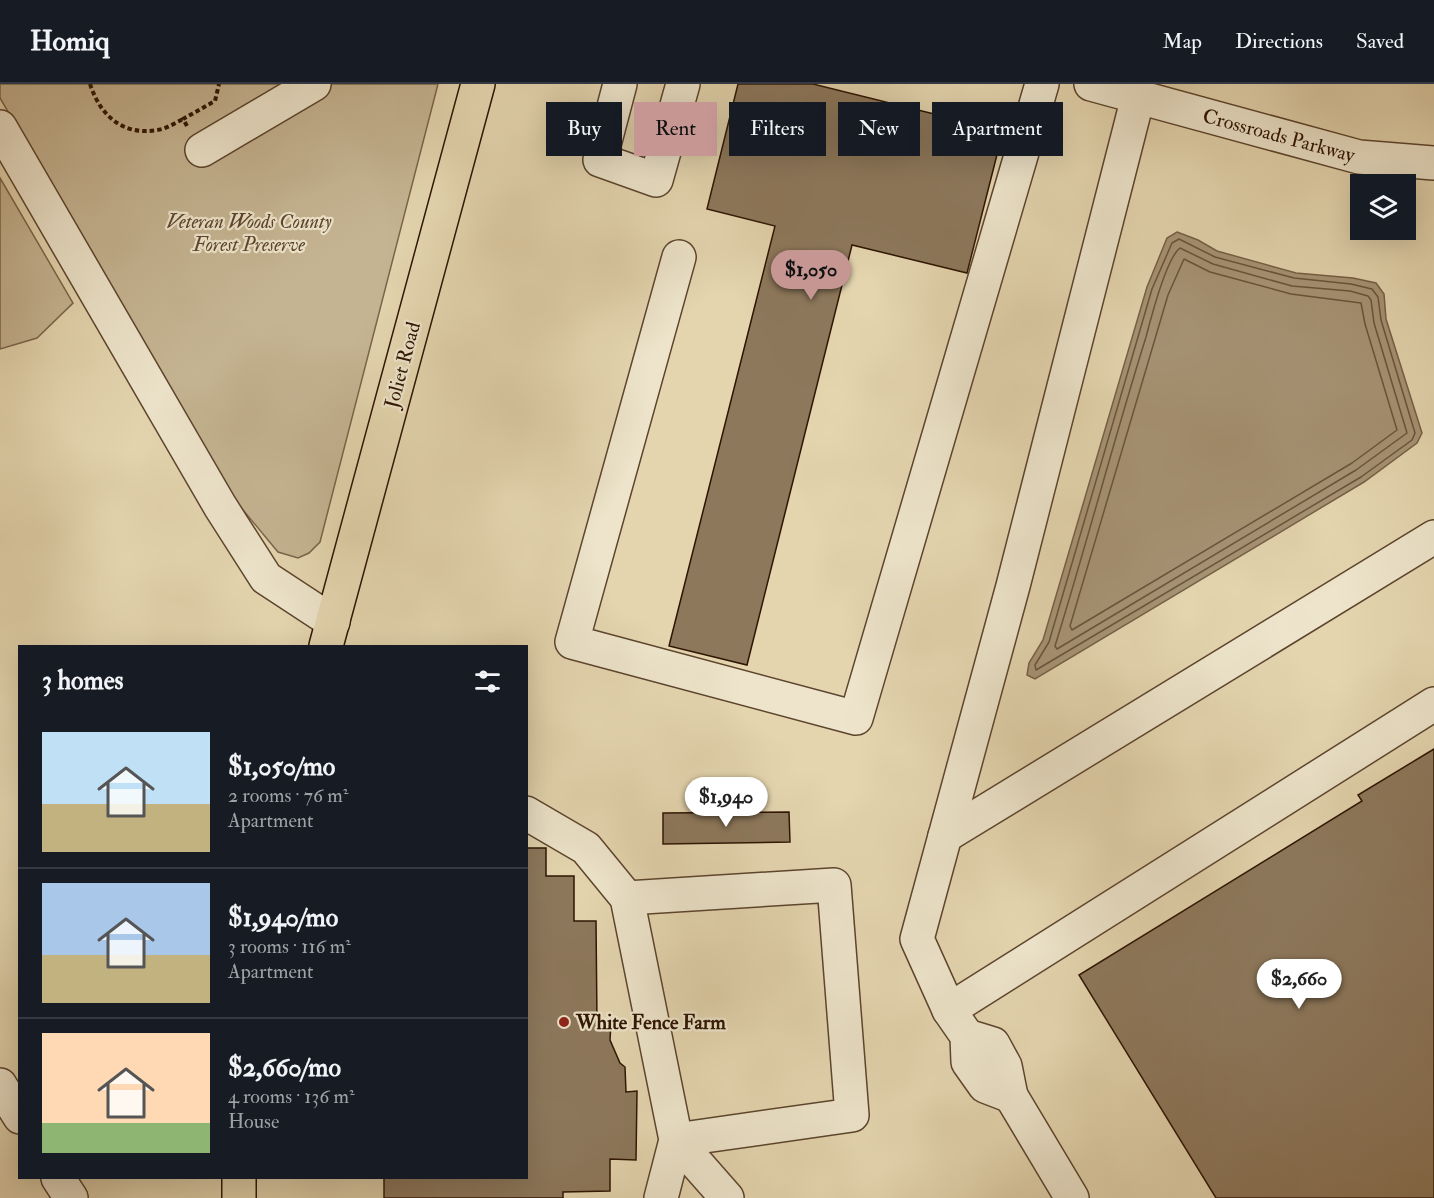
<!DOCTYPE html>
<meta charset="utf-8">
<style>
body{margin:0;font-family:"IM FELL Double Pica",serif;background:#20242c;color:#f1f3f6;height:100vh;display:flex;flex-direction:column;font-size:22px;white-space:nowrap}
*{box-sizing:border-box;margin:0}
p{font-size:20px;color:#9ea1a6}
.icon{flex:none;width:33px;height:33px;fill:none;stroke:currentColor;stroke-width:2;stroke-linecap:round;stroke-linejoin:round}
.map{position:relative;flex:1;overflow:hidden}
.details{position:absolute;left:18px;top:561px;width:510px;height:534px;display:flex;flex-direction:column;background:#171b24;border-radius:0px;box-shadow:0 6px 24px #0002}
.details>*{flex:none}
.guide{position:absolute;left:546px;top:18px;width:570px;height:54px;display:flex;gap:12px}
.controls{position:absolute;left:1350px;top:90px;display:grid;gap:12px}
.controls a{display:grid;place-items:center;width:66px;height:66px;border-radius:0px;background:#171b24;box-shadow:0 6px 24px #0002;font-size:30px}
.price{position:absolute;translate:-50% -51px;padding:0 14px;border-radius:21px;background:#fff;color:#222;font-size:20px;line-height:39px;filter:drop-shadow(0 2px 3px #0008)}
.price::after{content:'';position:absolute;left:50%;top:36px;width:18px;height:14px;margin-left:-9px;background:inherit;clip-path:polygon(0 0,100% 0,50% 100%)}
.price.selected{background:#c59692;color:#111}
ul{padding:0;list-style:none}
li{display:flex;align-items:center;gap:18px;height:150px;padding:0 24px}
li+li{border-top:2px solid #363941}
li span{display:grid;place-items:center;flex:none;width:168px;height:120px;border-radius:0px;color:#555}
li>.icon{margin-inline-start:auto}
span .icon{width:72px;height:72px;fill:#fffc;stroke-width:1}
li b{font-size:26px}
h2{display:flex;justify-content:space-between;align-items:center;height:72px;padding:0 24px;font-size:26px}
.chip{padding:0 21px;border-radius:0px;background:#171b24;box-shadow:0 6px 24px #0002;font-size:21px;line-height:54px}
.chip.selected{background:#c59692;color:#111}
header{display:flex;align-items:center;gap:36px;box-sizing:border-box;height:84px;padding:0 30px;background:#171b24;border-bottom:2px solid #363941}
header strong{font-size:28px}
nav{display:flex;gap:33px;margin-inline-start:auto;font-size:21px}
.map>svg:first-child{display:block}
</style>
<header>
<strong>Homiq</strong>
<nav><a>Map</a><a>Directions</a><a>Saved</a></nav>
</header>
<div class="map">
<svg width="1434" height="1114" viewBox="0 0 1434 1114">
<rect width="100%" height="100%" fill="#e4d5af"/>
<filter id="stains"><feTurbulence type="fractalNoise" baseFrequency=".00333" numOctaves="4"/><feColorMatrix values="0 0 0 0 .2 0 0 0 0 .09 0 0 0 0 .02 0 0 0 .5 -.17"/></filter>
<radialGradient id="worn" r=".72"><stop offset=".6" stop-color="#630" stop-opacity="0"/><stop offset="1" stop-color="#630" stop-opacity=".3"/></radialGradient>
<g fill="#c5b492" stroke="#7a644a" stroke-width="1.5">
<polygon points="0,0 438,0 320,458 309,469 298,474 278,468 233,414 0,14"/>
<polygon points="0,94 73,219 37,254 0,265"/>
</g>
<polygon fill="#a69374" stroke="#766046" stroke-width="1.5" points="1177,148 1198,156 1217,167 1296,189 1353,194 1376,199 1384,210 1386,235 1422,349 1417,359 1364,398 1035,595 1027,591 1029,579 1043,556 1147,203 1167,154"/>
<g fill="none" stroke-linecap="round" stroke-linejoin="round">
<g stroke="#6a543b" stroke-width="1.5">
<polygon points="1179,155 1215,173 1294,194 1351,200 1372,205 1378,213 1381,236 1415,349 1412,356 1361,393 1036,586 1035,581 1049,558 1152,205 1172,159"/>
<path d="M1180 164 1213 180 1292 202 1350 207 1368 212 1371 216 1374 239 1407 349 1356 386 1057 565 1055 562C1087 459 1114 355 1146 253 1151 234 1166 174 1180 164Z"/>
<polygon points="1184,175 1210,188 1291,210 1361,219 1365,240 1397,346 1352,379 1072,546 1070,542 1168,211"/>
</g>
</g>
<g fill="#8d785c" stroke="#2e1402" stroke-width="1.5">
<polygon points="738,0 813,0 1003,47 967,189 852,161 747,581 669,562 775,142 707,125"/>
<polygon points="1434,665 1434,1114 1216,1114 1079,891 1362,717 1358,711"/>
<polygon points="789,728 790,758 663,760 663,729"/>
<polygon points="526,764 546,764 546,792 574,792 574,837 596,837 597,938 611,939 610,956 620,979 625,983 626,1008 637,1007 636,1076 610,1075 610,1107 563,1108 563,1114 384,1114 384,1094 526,1094"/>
</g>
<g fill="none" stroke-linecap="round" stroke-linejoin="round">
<g stroke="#5c442d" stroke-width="36">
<g id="minor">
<polyline points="620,0 600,76 656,96 683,0"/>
<polyline points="1091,0 1359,73 1434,79"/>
<polyline points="1138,13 1013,502 917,855 949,926 1434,620"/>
<polyline points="0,43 220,422 266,494 333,538"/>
<polyline points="202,66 314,0"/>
<polyline points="679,173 572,558 856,634 1042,0"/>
<polyline points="526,729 586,764 627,814 676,1056 661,1114"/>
<polyline points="945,752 1434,453"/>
<polyline points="627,814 834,801 852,1031 676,1056"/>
<polyline points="949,926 967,952 968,978 985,1002 1011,1012 1005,982 993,960 967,952"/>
<polyline points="0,1001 20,1033"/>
<polyline points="1011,1012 1072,1114"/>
<polyline points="676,1056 727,1114"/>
<polyline points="58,1094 71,1114"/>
</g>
</g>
<g stroke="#2e1402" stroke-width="36">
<g id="major">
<polyline points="326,562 478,0"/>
<polyline points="239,1114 239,1094"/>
</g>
</g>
<g stroke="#2e1402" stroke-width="4" stroke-dasharray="4.5 3" stroke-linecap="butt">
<path d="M90 0C100 31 122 52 157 46 166 45 175 39 183 35"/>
<polyline points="187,42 183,35 215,17 219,0"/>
</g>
<use href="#minor" stroke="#ede4cb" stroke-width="33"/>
<use href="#major" stroke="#e4d5af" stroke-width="33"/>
</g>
<circle fill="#8f2418" stroke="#ede4cb" stroke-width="2" cx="564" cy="938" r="6"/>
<g text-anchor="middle" stroke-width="4.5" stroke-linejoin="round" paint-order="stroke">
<g font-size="20" fill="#2e1402" stroke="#ede4cb">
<text transform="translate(1279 51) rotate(15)" y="7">Crossroads Parkway</text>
<text transform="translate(402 281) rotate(-75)" y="7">Joliet Road</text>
</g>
<g font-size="20" font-style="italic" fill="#5b442d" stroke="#ede4cb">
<text x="249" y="144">Veteran Woods County<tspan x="249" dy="23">Forest Preserve</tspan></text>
</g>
<g font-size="20" font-weight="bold" fill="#2e1402" stroke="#ede4cb" text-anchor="start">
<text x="576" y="945">White Fence Farm</text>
</g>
</g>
<rect width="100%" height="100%" filter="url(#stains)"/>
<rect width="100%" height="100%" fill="url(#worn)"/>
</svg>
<div class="controls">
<a><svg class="icon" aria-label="layers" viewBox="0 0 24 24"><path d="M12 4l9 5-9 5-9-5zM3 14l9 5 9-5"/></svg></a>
</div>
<b class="price selected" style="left:811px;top:217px">$1,050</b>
<b class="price" style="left:726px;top:744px">$1,940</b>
<b class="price" style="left:1299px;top:926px">$2,660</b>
<div class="guide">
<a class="chip">Buy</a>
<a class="chip selected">Rent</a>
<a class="chip">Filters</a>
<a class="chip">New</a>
<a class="chip">Apartment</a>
</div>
<section class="details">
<h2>3 homes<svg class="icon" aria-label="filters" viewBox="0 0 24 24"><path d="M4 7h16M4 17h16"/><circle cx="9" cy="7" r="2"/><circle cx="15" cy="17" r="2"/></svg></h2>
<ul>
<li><span style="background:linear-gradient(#bfe0f5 60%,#c2b280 0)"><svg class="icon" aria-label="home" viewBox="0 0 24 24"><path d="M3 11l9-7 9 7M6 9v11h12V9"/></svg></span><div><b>$1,050/mo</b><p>2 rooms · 76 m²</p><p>Apartment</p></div></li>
<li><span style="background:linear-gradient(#a9c7e8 60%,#c2b280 0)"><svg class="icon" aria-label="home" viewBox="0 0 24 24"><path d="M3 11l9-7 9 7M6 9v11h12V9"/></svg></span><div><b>$1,940/mo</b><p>3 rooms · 116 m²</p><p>Apartment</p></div></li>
<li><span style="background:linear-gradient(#ffd9b3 75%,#8fb573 0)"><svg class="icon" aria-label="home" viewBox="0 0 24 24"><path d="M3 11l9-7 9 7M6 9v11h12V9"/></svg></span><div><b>$2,660/mo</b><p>4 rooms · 136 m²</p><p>House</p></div></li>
</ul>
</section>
</div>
